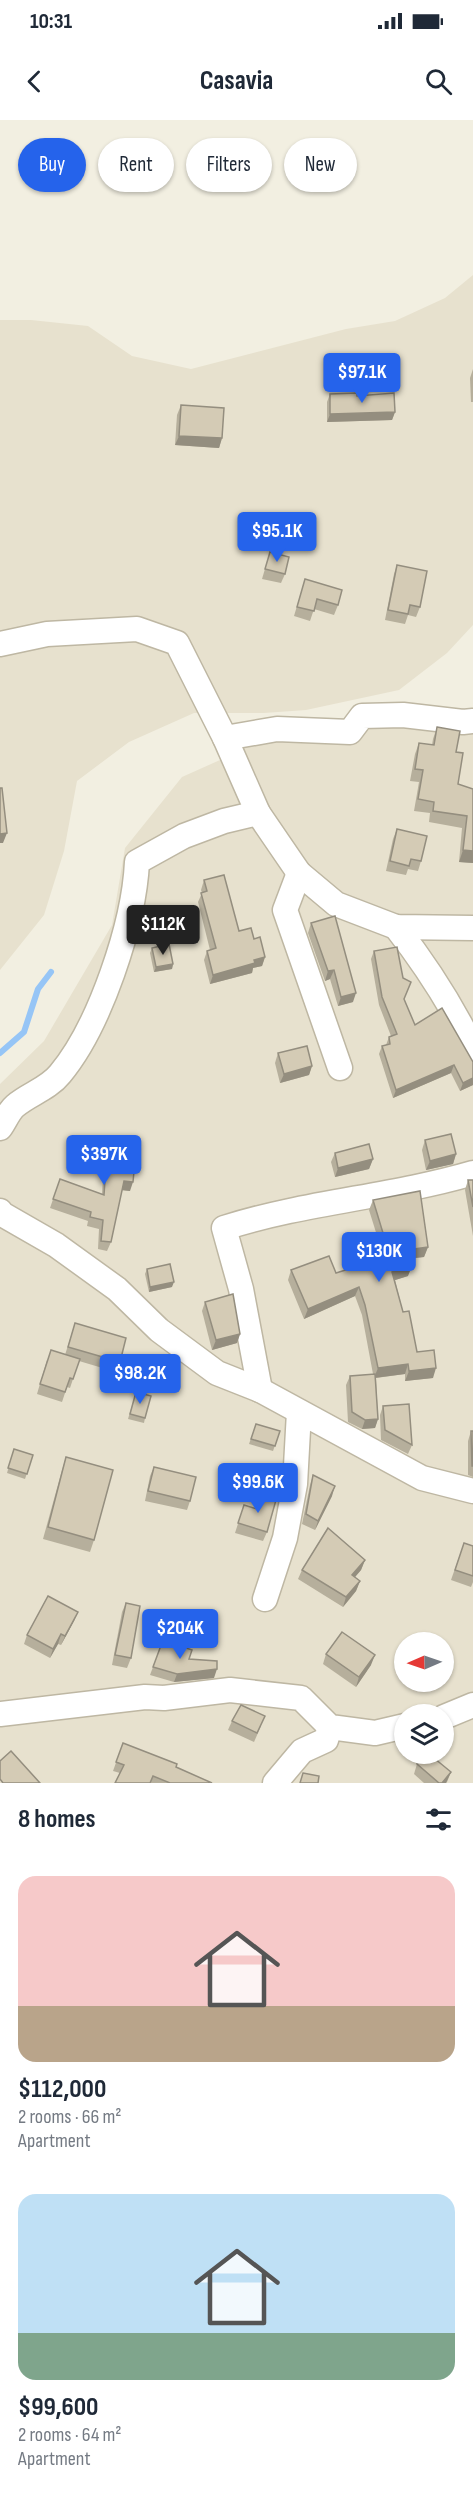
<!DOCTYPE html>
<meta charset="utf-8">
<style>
body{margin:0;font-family:"Sofia Sans Condensed",sans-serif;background:#f6f6f7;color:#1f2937;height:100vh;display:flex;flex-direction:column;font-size:22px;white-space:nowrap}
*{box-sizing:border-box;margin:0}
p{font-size:20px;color:#747a83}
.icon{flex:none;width:33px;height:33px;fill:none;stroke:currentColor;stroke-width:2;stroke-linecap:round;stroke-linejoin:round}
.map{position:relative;height:1663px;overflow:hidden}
.drawer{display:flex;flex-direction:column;background:#fff;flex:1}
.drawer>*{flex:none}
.hud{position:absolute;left:18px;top:18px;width:438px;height:54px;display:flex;gap:12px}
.needle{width:39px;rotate:268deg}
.tools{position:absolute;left:394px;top:1512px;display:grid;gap:12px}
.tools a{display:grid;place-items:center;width:60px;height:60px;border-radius:50%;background:#fff;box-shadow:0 2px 4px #0004;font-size:30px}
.price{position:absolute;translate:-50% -51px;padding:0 14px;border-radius:6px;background:#2563eb;color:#fff;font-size:20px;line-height:39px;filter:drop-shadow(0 2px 3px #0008)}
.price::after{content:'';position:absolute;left:50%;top:36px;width:18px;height:14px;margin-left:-9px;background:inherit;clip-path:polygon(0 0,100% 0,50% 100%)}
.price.on{background:#222;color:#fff}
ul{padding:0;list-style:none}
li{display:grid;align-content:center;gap:12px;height:318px;padding:0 18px}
li span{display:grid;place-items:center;height:186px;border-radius:18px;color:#555}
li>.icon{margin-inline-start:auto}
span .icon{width:108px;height:108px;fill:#fffc;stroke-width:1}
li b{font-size:26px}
h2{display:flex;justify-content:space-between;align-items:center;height:72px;padding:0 18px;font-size:26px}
.tag{padding:0 21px;border-radius:27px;background:#fff;box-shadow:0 2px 4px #0004;font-size:21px;line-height:54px}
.tag.on{background:#2563eb;color:#fff}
.status{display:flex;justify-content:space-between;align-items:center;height:42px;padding:0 30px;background:#fff;direction:ltr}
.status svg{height:16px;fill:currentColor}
header{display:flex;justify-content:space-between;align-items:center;height:78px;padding:0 18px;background:#fff;font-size:27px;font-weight:700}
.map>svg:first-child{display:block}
</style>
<div class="status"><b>10:31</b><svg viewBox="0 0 49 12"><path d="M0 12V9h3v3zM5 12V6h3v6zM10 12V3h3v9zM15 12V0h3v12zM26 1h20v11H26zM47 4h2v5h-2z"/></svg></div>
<header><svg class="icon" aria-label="back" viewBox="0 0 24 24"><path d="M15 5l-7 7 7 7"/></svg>Casavia<svg class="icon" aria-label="search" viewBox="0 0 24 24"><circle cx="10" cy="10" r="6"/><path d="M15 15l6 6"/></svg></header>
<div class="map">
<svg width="473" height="1663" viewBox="0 0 473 1663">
<rect width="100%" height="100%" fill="#f2efe1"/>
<g fill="#e7e1ce" fill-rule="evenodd">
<polygon points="473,155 473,505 447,533 399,570 306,590 264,593 194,593 129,622 77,661 64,731 44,795 0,850 0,200 31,200 88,206 132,236 191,249 346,209 395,201 445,178"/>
<path d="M362 606 473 611V1663H0V964L44 921 112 805 125 728 182 657 220 640 252 621ZM405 1522H444V1562H405ZM405 1594H444V1634H405Z"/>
</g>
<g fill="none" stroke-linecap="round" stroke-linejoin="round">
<polyline stroke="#96c5f6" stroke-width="6" points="0,933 24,912 38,869 51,852"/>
<g stroke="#beb7a3" stroke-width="27">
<g id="minor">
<polyline points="0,524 47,514 137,509 177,523 225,618 258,693 299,753 336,784 396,807 473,808"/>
<polyline points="225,618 277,609 350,612 362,596 403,595 463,602 473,601"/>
<polyline points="299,753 285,790 340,948"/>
<path d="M396 807C425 844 452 886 473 929"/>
<path d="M0 1008C5 1001 9 991 15 986 29 974 48 969 60 954 100 906 134 804 137 742L184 716 224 701 258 693"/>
<polyline points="0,1091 2,1094 56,1125 117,1169 159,1210 217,1253 260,1270 422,1358 473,1371"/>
<path d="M260 1270 241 1169 224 1108C305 1082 391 1077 473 1053"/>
<polyline points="265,1479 285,1418 295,1364 299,1292"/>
<polyline points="0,1594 145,1577 164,1578 230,1570 301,1578 330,1607 375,1613 405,1606"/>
<polyline points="444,1597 473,1585"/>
<polyline points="275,1663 302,1631 326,1620 330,1607"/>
</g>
</g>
<use href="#minor" stroke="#fff" stroke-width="24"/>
</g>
<g fill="#b6af9c">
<polygon points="473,249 473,282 471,282 470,258"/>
<polygon points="330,274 357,276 395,292 392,300 327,302 327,282"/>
<polygon points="181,285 222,318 219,328 175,325 177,295"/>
<polygon points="270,432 285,454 281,463 262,459"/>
<polygon points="397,445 420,487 416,497 408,495 405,504 385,500 394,454"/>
<polygon points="305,459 338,485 334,495 314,489 310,501 294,496"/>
<polygon points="437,607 456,632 458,664 473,669 473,743 459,742 462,708 429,702 430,693 414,691 419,662 410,661 415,634 419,623 432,625 433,619"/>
<polygon points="397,709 421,741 418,751 408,749 406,755 386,751 393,719"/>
<polygon points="204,760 239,811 254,819 265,837 262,846 253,848 252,853 210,864 204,840 207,831 210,830 198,782 202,773 201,770"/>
<polygon points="311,803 353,882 338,886 330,859 325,861 308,813"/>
<polygon points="152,828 173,844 172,849 154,852 150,833"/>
<polygon points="374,831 404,880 415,905 473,942 473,965 460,971 451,953 393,978 379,934 382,926 386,925 389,917 391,916 379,885 371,839"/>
<polygon points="278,933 312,946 309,955 280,963 275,943"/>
<polygon points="108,1018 130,1071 122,1070 111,1122 107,1131 98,1129 99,1109 87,1106 88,1101 50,1088 60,1059 102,1074 105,1027"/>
<polygon points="425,1020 456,1034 453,1044 426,1050 422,1030"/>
<polygon points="335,1033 373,1039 369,1049 335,1057 331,1042"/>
<polygon points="468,1060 473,1060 473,1116 465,1070"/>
<polygon points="373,1080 428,1127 424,1137 409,1139 408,1156 395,1160 403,1192 417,1232 433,1258 405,1261 405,1254 376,1258 378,1299 375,1308 362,1309 348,1302 346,1265 350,1256 373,1254 362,1195 355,1176 304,1199 288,1160 291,1150 336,1153 384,1138 369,1090"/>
<polygon points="147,1149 172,1167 149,1172 145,1154"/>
<polygon points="205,1182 240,1214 237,1223 212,1230 202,1191"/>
<polygon points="75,1203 120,1242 116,1252 79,1241 70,1268 67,1267 62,1282 37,1274 47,1240 65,1235"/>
<polygon points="136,1272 145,1298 144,1303 128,1299"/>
<polygon points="383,1286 412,1325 408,1334 381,1320 380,1295"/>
<polygon points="256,1304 280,1311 273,1331 249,1324"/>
<polygon points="471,1311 473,1311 473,1357 468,1355 468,1321"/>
<polygon points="14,1329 33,1335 25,1359 7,1353"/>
<polygon points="66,1337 94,1420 90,1432 43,1419 62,1350"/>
<polygon points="154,1347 190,1381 187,1390 145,1381 150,1356"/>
<polygon points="313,1355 332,1376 315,1410 302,1404 310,1365"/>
<polygon points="261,1375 267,1412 263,1421 235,1413 244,1385 257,1389"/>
<polygon points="464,1423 473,1426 473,1462 471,1467 451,1460"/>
<polygon points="365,1440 361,1450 355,1457 360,1461 356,1471 343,1487 298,1459 302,1450"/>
<polygon points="126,1483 131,1538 127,1548 112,1545 122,1492"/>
<polygon points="78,1492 74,1501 61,1525 58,1524 50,1538 24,1524 27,1515"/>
<polygon points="163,1520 189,1539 214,1558 174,1562 150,1555"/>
<polygon points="326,1534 371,1545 356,1567 323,1544"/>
<polygon points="232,1601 261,1606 254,1622 228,1610"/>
<polygon points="123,1623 176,1647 212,1663 115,1663 120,1653 113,1651"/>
<polygon points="417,1644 451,1652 447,1662 446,1663 424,1663 414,1654"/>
</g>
<g fill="#948e7f">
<polygon points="395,292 392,300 327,302 330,294"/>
<polygon points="179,316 222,318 219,328 175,325"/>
<polygon points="7,713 3,723 0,723 0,714"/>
<polygon points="463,730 473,731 473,743 459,742"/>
<polygon points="265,837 262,846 253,848 252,853 210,864 213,855 254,840"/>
<polygon points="173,844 172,849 154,852 156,847"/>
<polygon points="334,850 330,859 325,861 328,851"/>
<polygon points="356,873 353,882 338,886 341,877"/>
<polygon points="454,945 451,953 393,978 396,970"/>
<polygon points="312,946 309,955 280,963 284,954"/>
<polygon points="473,958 473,965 460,971 463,963"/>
<polygon points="456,1034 453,1044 426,1050 430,1041"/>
<polygon points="373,1039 369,1049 335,1057 338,1048"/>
<polygon points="124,1061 133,1062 130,1071 121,1070"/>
<polygon points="428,1127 424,1137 403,1139 406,1130"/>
<polygon points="412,1146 408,1156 389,1162 392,1152"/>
<polygon points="174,1162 172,1167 149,1172 150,1167"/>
<polygon points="359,1167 355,1176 304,1199 308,1189"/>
<polygon points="240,1214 237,1223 212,1230 216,1220"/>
<polygon points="408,1244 405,1254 374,1258 378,1248"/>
<polygon points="436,1248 433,1258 405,1261 409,1251"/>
<polygon points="378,1299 375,1308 362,1309 365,1300"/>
<polygon points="335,1366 332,1376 315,1410 318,1401"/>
<polygon points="365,1440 361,1450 349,1464 352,1455"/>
<polygon points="360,1461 356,1471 343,1487 346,1477"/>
<polygon points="78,1492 74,1501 61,1525 65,1516"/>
<polygon points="61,1514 58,1524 50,1538 53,1529"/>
<polygon points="375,1535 371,1545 356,1567 359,1557"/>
<polygon points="217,1549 214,1558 174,1562 177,1554"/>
<polygon points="451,1652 446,1663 442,1663"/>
</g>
<g fill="#d4cbb5" stroke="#948e7f" stroke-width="1.5">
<polygon points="357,273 357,276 394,273 395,292 330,294 330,274"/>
<polygon points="181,285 224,288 222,318 179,316"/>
<polygon points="270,432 289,437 285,454 265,449"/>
<polygon points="397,445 427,451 420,487 410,485 408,494 388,490"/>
<polygon points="305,459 342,470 338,485 317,479 314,491 297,487"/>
<polygon points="437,607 460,611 456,632 463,633 458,664 473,669 473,731 463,730 467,696 433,691 434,682 418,679 423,650 415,649 419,623 434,625"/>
<polygon points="0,668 2,668 7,713 0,714"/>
<polygon points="397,709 427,716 421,741 411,739 409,746 390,741"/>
<polygon points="224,755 239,811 251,808 254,819 260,817 265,837 254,840 255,843 213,855 207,831 216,828 201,773 207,771 204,760"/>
<polygon points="335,796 356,873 341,877 334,850 328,851 311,803"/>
<polygon points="169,824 173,844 156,847 152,828"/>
<polygon points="397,827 403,858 411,862 404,879 415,905 442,888 473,942 473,958 463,963 454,945 396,970 382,926 390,924 389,917 397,914 382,877 374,831"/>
<polygon points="307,926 312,946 284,954 278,933"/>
<polygon points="451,1014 456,1034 430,1041 425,1020"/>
<polygon points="108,1018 137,1020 133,1062 124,1061 111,1122 101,1121 103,1100 90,1097 91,1092 53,1079 60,1059 104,1075"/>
<polygon points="369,1024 373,1039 338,1048 335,1033"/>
<polygon points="468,1060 473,1060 473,1087"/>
<polygon points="420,1071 428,1127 406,1130 412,1146 392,1152 403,1192 409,1191 417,1232 434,1230 436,1248 409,1251 408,1244 378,1248 365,1185 359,1167 308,1189 291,1150 329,1136 336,1153 390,1136 373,1080"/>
<polygon points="170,1144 174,1162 150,1167 147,1149"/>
<polygon points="233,1174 240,1214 216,1220 205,1182"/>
<polygon points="75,1203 126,1218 120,1242 68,1227"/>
<polygon points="51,1230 80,1239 73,1259 70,1258 65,1272 40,1264"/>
<polygon points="375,1254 378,1299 365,1300 352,1292 350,1256"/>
<polygon points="136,1272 151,1276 145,1298 130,1294"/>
<polygon points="409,1284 412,1325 385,1310 383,1286"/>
<polygon points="256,1304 280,1311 275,1326 251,1319"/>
<polygon points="471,1311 473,1311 473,1346 472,1346"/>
<polygon points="14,1329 33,1335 27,1354 8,1348"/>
<polygon points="66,1337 113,1350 94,1420 48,1407"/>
<polygon points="154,1347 196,1357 190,1381 148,1371"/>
<polygon points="313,1355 335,1366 318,1401 306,1394"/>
<polygon points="261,1375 276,1380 267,1412 238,1403 244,1385 257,1389"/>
<polygon points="328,1408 365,1440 352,1455 360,1461 346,1477 302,1450"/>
<polygon points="464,1423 473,1426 473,1456 455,1450"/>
<polygon points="48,1476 78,1492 65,1516 61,1514 53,1529 27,1515"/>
<polygon points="126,1483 140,1486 131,1538 115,1535"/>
<polygon points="342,1512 375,1535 359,1557 326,1534"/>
<polygon points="163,1520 192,1530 189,1539 217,1541 217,1549 177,1554 153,1547"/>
<polygon points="241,1585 265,1596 257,1613 232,1601"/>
<polygon points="123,1623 177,1644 176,1647 212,1663 170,1663 153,1656 150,1663 115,1663 124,1645 116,1642"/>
<polygon points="11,1631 40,1663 3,1663 0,1659 0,1641"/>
<polygon points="426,1634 429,1634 451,1652 442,1663 439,1663 417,1644"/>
<polygon points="303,1653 319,1656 318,1663 300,1663"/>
</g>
</svg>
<div class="tools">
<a><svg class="needle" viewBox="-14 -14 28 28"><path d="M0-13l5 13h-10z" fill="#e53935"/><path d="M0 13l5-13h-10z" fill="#747a83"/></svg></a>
<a><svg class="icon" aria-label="layers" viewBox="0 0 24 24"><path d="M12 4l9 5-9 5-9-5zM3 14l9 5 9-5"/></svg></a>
</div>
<b class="price" style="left:362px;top:284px">$97.1K</b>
<b class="price" style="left:277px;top:443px">$95.1K</b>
<b class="price on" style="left:163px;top:836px">$112K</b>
<b class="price" style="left:104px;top:1066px">$397K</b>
<b class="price" style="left:379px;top:1163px">$130K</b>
<b class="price" style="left:140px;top:1285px">$98.2K</b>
<b class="price" style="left:258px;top:1394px">$99.6K</b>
<b class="price" style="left:180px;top:1540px">$204K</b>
<div class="hud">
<a class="tag on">Buy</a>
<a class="tag">Rent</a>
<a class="tag">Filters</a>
<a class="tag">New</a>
</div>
</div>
<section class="drawer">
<h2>8 homes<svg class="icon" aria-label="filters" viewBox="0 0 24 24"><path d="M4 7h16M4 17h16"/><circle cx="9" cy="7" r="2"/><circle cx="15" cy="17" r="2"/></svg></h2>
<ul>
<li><span style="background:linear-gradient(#f6c9c9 70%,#b9a48a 0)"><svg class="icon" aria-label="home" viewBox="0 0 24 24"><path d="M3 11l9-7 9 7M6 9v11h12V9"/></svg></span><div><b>$112,000</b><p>2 rooms · 66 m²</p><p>Apartment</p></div></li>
<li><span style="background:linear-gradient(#bfe0f5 75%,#7fa58c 0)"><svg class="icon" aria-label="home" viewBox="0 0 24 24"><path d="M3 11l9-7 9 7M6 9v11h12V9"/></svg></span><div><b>$99,600</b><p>2 rooms · 64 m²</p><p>Apartment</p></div></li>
</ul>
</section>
